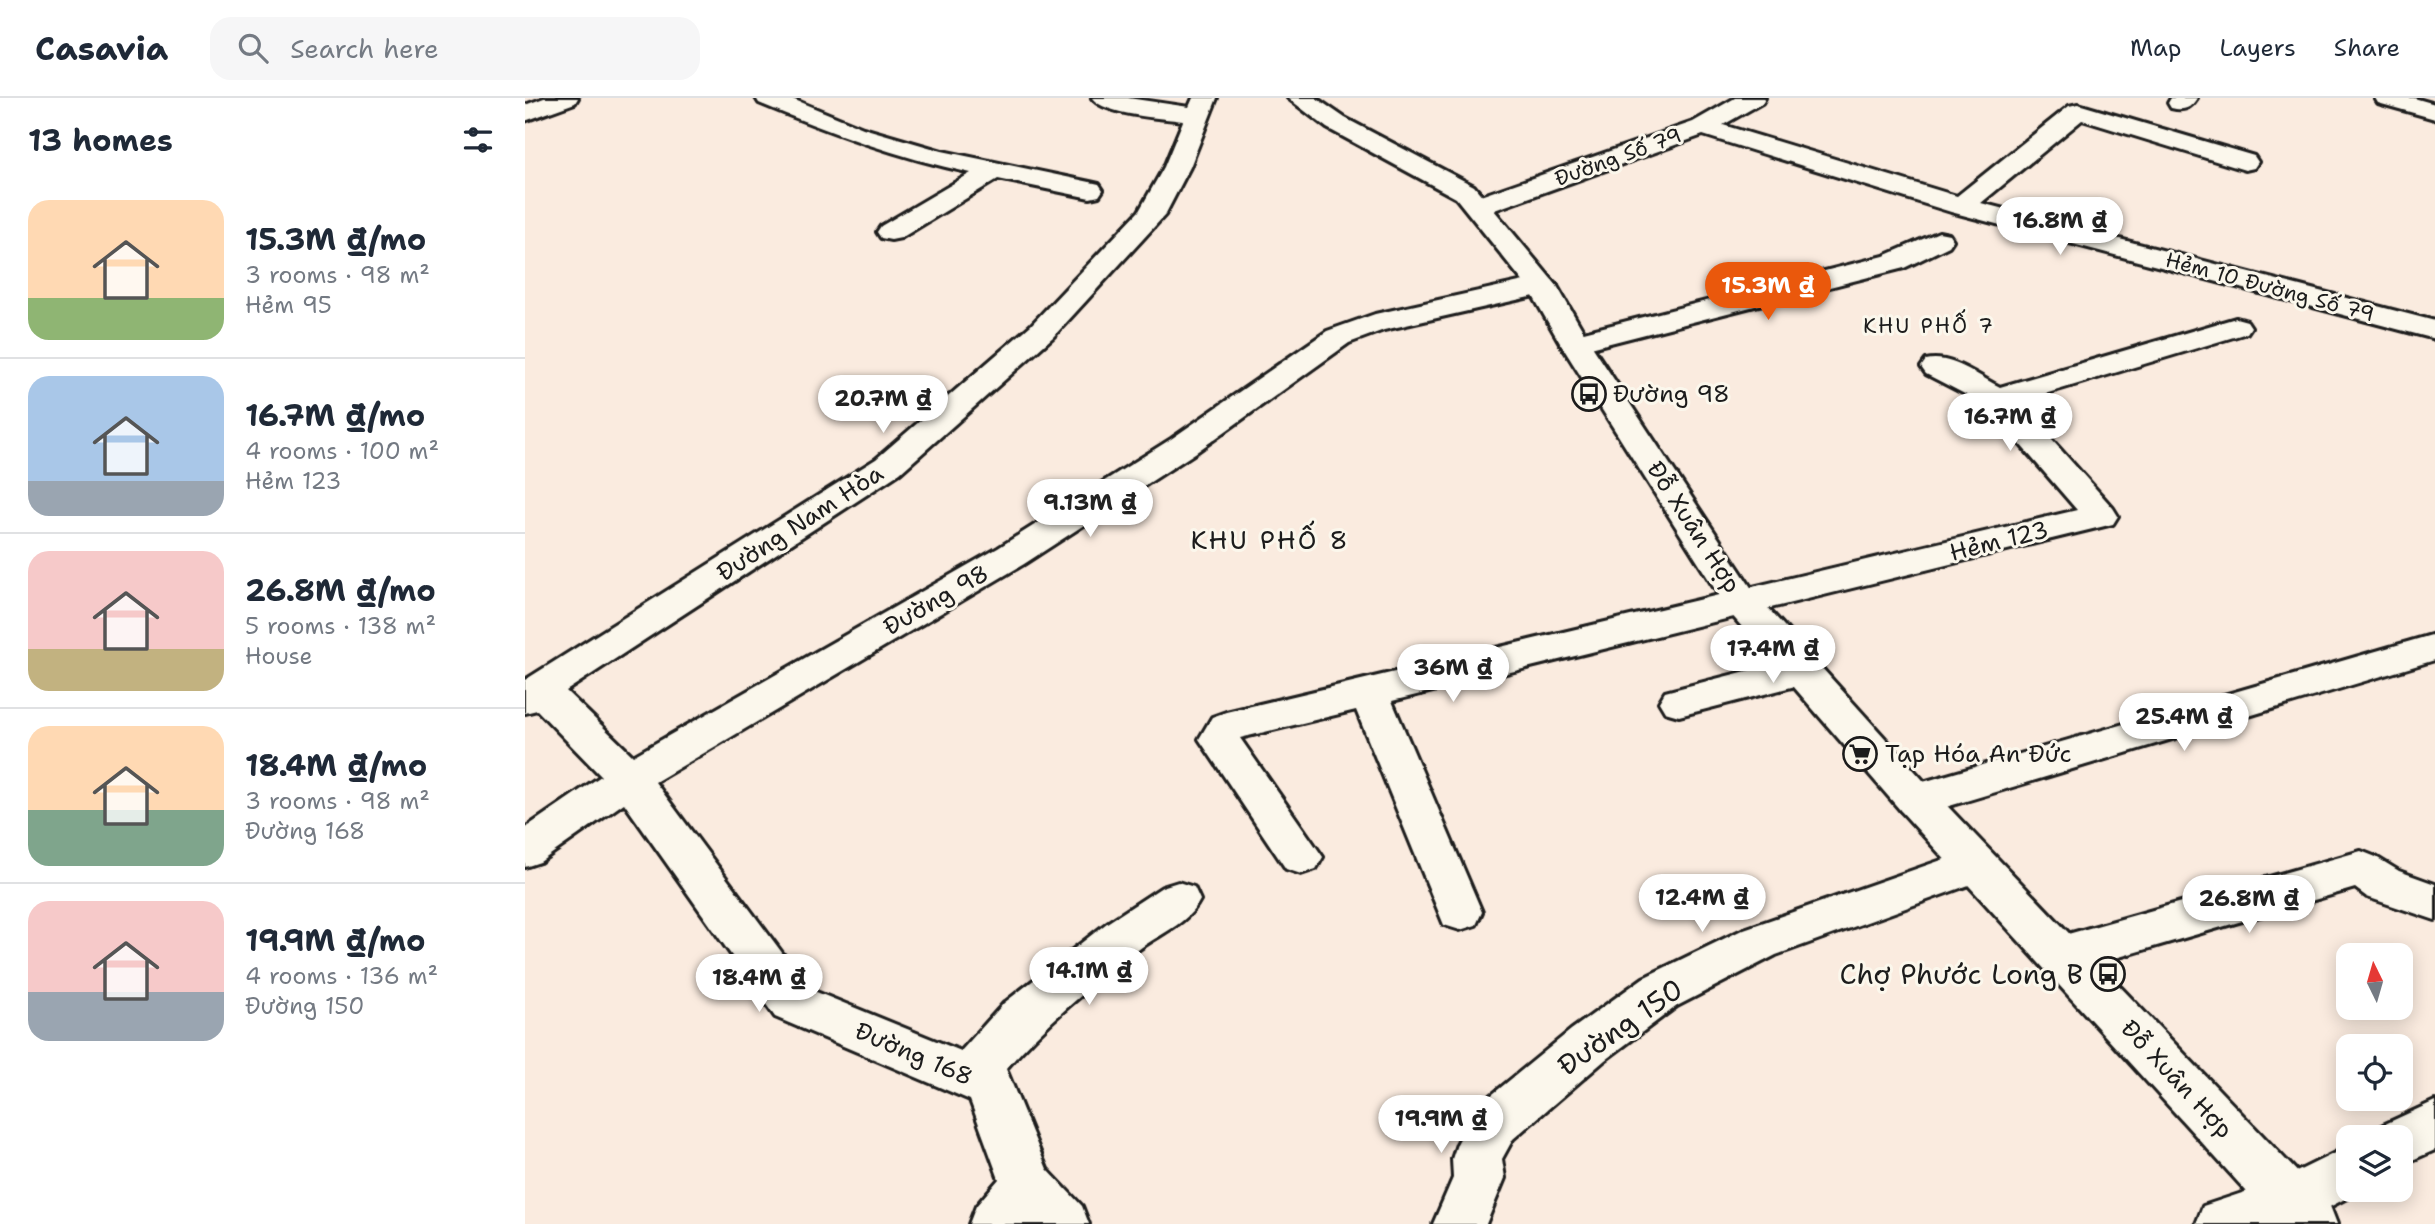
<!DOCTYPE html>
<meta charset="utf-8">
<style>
body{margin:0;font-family:"Shantell Sans",sans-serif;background:#f6f6f7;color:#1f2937;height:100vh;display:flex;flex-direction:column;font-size:26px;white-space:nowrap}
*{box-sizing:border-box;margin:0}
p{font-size:23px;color:#747a83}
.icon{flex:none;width:38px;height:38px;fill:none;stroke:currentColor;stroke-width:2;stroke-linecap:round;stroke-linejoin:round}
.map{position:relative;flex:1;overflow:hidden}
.side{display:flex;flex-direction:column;background:#fff;width:525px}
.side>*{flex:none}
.needle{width:46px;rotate:355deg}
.fabs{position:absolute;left:1811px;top:845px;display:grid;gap:14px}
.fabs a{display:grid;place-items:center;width:77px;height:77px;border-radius:14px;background:#fff;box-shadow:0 4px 18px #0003;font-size:35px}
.price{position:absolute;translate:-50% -60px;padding:0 16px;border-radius:24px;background:#fff;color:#222;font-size:23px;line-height:46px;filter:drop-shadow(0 2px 4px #0008)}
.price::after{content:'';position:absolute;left:50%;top:42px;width:21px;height:16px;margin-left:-10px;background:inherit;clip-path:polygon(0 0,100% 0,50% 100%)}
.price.selected{background:#ea580c;color:#fff}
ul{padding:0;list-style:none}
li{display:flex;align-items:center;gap:21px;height:175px;padding:0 28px}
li+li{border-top:2px solid #e0e1e3}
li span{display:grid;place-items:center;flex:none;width:196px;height:140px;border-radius:21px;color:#555}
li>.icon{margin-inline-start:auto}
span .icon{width:84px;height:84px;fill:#fffc;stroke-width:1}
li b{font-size:30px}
h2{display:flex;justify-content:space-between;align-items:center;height:84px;padding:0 28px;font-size:30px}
header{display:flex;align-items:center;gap:42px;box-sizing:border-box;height:98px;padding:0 35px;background:#fff;border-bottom:2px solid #e0e1e3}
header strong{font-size:33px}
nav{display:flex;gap:38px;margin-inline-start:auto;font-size:24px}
.search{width:490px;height:63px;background:#f6f6f7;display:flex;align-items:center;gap:18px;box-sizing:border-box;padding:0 24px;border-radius:21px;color:#747a83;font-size:26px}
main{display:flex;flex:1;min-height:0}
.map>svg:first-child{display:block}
</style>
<header>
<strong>Casavia</strong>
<div class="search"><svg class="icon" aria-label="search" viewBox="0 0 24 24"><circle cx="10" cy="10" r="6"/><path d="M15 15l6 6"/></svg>Search here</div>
<nav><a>Map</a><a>Layers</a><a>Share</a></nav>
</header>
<main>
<section class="side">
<h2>13 homes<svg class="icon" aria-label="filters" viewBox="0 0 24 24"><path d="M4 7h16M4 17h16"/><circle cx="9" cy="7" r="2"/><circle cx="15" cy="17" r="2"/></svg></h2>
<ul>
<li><span style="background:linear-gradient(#ffd9b3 70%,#8fb573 0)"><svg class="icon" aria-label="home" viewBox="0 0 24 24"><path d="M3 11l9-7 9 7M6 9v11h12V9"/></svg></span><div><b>15.3M ₫/mo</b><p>3 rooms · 98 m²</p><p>Hẻm 95</p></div></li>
<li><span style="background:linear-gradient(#a9c7e8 75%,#9aa5b1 0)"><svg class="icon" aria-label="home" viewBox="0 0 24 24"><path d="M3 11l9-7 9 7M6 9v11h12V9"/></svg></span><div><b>16.7M ₫/mo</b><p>4 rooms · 100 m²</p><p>Hẻm 123</p></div></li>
<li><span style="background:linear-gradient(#f6c9c9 70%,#c2b280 0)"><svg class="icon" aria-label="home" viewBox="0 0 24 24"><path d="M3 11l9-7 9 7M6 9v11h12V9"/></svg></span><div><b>26.8M ₫/mo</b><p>5 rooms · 138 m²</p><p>House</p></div></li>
<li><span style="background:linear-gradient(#ffd9b3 60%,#7fa58c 0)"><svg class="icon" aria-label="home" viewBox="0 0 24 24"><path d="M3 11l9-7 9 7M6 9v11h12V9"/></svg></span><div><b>18.4M ₫/mo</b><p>3 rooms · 98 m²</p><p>Đường 168</p></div></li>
<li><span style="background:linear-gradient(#f6c9c9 65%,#9aa5b1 0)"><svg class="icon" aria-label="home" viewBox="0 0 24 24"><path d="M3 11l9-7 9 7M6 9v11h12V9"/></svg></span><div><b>19.9M ₫/mo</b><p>4 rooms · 136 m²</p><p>Đường 150</p></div></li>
</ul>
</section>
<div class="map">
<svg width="1910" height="1126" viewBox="0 0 1910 1126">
<rect width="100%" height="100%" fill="#faebdf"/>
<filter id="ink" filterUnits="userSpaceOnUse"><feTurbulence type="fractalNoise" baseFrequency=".0143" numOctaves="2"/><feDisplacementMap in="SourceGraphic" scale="14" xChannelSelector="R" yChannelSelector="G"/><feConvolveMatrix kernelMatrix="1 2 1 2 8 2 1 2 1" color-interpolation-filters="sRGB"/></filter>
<g filter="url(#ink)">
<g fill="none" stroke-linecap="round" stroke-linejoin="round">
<g stroke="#1c1c1c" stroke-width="6">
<g id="minor">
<polygon points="19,0 53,0 50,5 0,23 0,7"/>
<path d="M231 0H265L338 30 417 53 565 84 574 86 578 92 574 98 565 100 473 81 376 140 366 142 356 140 352 134 356 128 446 75C372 59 304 34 234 5Z"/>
<path d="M567 0H603L664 9 668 0H692L665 69 640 117 528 239 375 375 41 593 108 658 473 450 646 341 802 233 850 216 1017 179 1027 182 1032 188 1027 194 859 232 824 245 670 355 499 466 130 684 284 891 436 953 479 905 582 825 637 789 653 784 669 789 675 802C663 826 634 836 613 852 566 888 520 926 481 971L522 1071 557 1108 564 1126H444L451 1108 474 1081 445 1002 250 919 99 705 15 764 0 769V730L76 678 12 612 0 615V582L351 361 506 227 614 113 639 69 658 23C637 20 579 17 567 0Z"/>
<polygon points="1210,0 1240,0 1237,5 1198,27 1432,98 1544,8 1553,6 1729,58 1733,64 1729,70 1720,72 1557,22 1456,105 1910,223 1910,241 1426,114 1178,37 964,114 954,116 944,114 940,108 944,102 1168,24"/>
<path d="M1646 0H1672C1665 11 1659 13 1646 10L1643 5Z"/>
<polygon points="1850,0 1889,0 1910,6 1910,21 1853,5"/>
<polygon points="1414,134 1424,136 1428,142 1424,148 1379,170 1050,254 1039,251 1035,245 1039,239 1359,158"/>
<path d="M1711 220 1722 223 1726 229 1722 235 1493 304 1588 410 1593 418 1588 426 867 603 957 814 951 827 935 832 919 827 831 612 715 640 798 759 791 771 776 776 761 771 674 641 687 619 701 614 1552 412 1461 307 1401 276 1396 269 1401 262C1426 256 1453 278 1475 289Z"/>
<polygon points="1910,536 1910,562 1391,718 1376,713 1370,702 1376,691 1391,686"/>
<polygon points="1276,559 1290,563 1295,573 1290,583 1154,618 1140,614 1134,604 1140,594"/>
<polygon points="1451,750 1466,755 1473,767 1466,779 1251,857 1152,908 1080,962 988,1041 977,1061 980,1080 961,1126 908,1126 928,1080 927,1061 932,1046 952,1009 1046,932 1118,880 1219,831"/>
<polygon points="1836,753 1851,759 1874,773 1910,786 1910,822 1842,799 1830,790 1536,876 1520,871 1513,857 1520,843 1536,838"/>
<polygon points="1910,1003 1910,1052 1876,1067 1876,1040 1853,1040 1858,1027"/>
<polygon points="1824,1048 1824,1092 1837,1092 1772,1126 1671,1126 1678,1108 1753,1083"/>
</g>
</g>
<g stroke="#1c1c1c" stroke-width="6">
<polygon id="major" points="763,0 791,0 820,20 949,88 1032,188 1065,245 1231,497 1406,691 1805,1108 1812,1126 1751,1126 1376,713 1205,515 1035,245 1004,191 931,100 802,30"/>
</g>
<use href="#minor" fill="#fbf7ec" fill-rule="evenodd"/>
<use href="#major" fill="#fbf7ec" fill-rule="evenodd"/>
</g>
</g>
<defs>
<g id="bus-ring" transform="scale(1.75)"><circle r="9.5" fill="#fbf7ec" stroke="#1c1c1c" stroke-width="1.5"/><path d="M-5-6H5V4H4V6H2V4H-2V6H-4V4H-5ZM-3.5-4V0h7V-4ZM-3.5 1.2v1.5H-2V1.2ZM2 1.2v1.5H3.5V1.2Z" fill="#1c1c1c"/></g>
<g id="supermarket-ring" transform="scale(1.75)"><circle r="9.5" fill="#fbf7ec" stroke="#1c1c1c" stroke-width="1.5"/><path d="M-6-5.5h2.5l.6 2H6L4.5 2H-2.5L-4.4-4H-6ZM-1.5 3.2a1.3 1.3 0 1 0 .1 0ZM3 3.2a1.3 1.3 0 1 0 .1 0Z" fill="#1c1c1c"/></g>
</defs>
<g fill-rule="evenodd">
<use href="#bus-ring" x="1064" y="296"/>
<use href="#supermarket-ring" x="1335" y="656"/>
<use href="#bus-ring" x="1583" y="876"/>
</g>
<g text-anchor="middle" stroke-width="6" stroke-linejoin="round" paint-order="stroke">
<g font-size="21" fill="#1c1c1c" stroke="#fbf7ec">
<text transform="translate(1093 59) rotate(-20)" y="7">Đường Số 79</text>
<text transform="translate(1745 189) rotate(15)" y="7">Hẻm 10 Đường Số 79</text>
</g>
<g font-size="21" letter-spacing="2" fill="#1c1c1c" stroke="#fbf7ec">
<text x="1404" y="235">KHU PHỐ 7</text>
</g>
<g font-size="24" fill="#1c1c1c" stroke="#fbf7ec" text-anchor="start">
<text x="1088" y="304">Đường 98</text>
<text x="1360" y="664">Tạp Hóa An Đức</text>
</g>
<g font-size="24" fill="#1c1c1c" stroke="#fbf7ec">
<text transform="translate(275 425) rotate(-33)" y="8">Đường Nam Hòa</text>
<text transform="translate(1169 429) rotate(57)" y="8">Đỗ Xuân Hợp</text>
<text transform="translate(1474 443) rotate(-14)" y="8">Hẻm 123</text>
<text transform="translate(411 502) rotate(-30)" y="8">Đường 98</text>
<text transform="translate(389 956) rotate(23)" y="8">Đường 168</text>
<text transform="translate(1652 981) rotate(47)" y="8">Đỗ Xuân Hợp</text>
</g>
<g font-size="26" letter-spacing="2" fill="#1c1c1c" stroke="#fbf7ec">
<text x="745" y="451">KHU PHỐ 8</text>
</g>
<g font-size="28" fill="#1c1c1c" stroke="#fbf7ec" text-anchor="end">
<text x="1558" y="886">Chợ Phước Long B</text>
</g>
<g font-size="28" fill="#1c1c1c" stroke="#fbf7ec">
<text transform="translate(1095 929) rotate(-35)" y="10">Đường 150</text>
</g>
</g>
</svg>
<div class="fabs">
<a><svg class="needle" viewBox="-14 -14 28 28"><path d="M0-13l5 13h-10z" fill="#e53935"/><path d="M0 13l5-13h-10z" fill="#747a83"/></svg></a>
<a><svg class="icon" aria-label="locate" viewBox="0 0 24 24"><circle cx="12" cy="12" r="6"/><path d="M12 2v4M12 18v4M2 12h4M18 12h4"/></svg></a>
<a><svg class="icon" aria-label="layers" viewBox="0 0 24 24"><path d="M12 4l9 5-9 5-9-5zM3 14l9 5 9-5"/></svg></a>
</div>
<b class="price" style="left:1535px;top:159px">16.8M ₫</b>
<b class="price selected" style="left:1243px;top:224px">15.3M ₫</b>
<b class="price" style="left:358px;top:337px">20.7M ₫</b>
<b class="price" style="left:1485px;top:355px">16.7M ₫</b>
<b class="price" style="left:565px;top:441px">9.13M ₫</b>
<b class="price" style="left:1248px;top:587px">17.4M ₫</b>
<b class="price" style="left:928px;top:606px">36M ₫</b>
<b class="price" style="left:1659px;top:655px">25.4M ₫</b>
<b class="price" style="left:1177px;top:836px">12.4M ₫</b>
<b class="price" style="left:1724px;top:837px">26.8M ₫</b>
<b class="price" style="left:564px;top:909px">14.1M ₫</b>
<b class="price" style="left:234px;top:916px">18.4M ₫</b>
<b class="price" style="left:916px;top:1057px">19.9M ₫</b>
</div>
</main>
